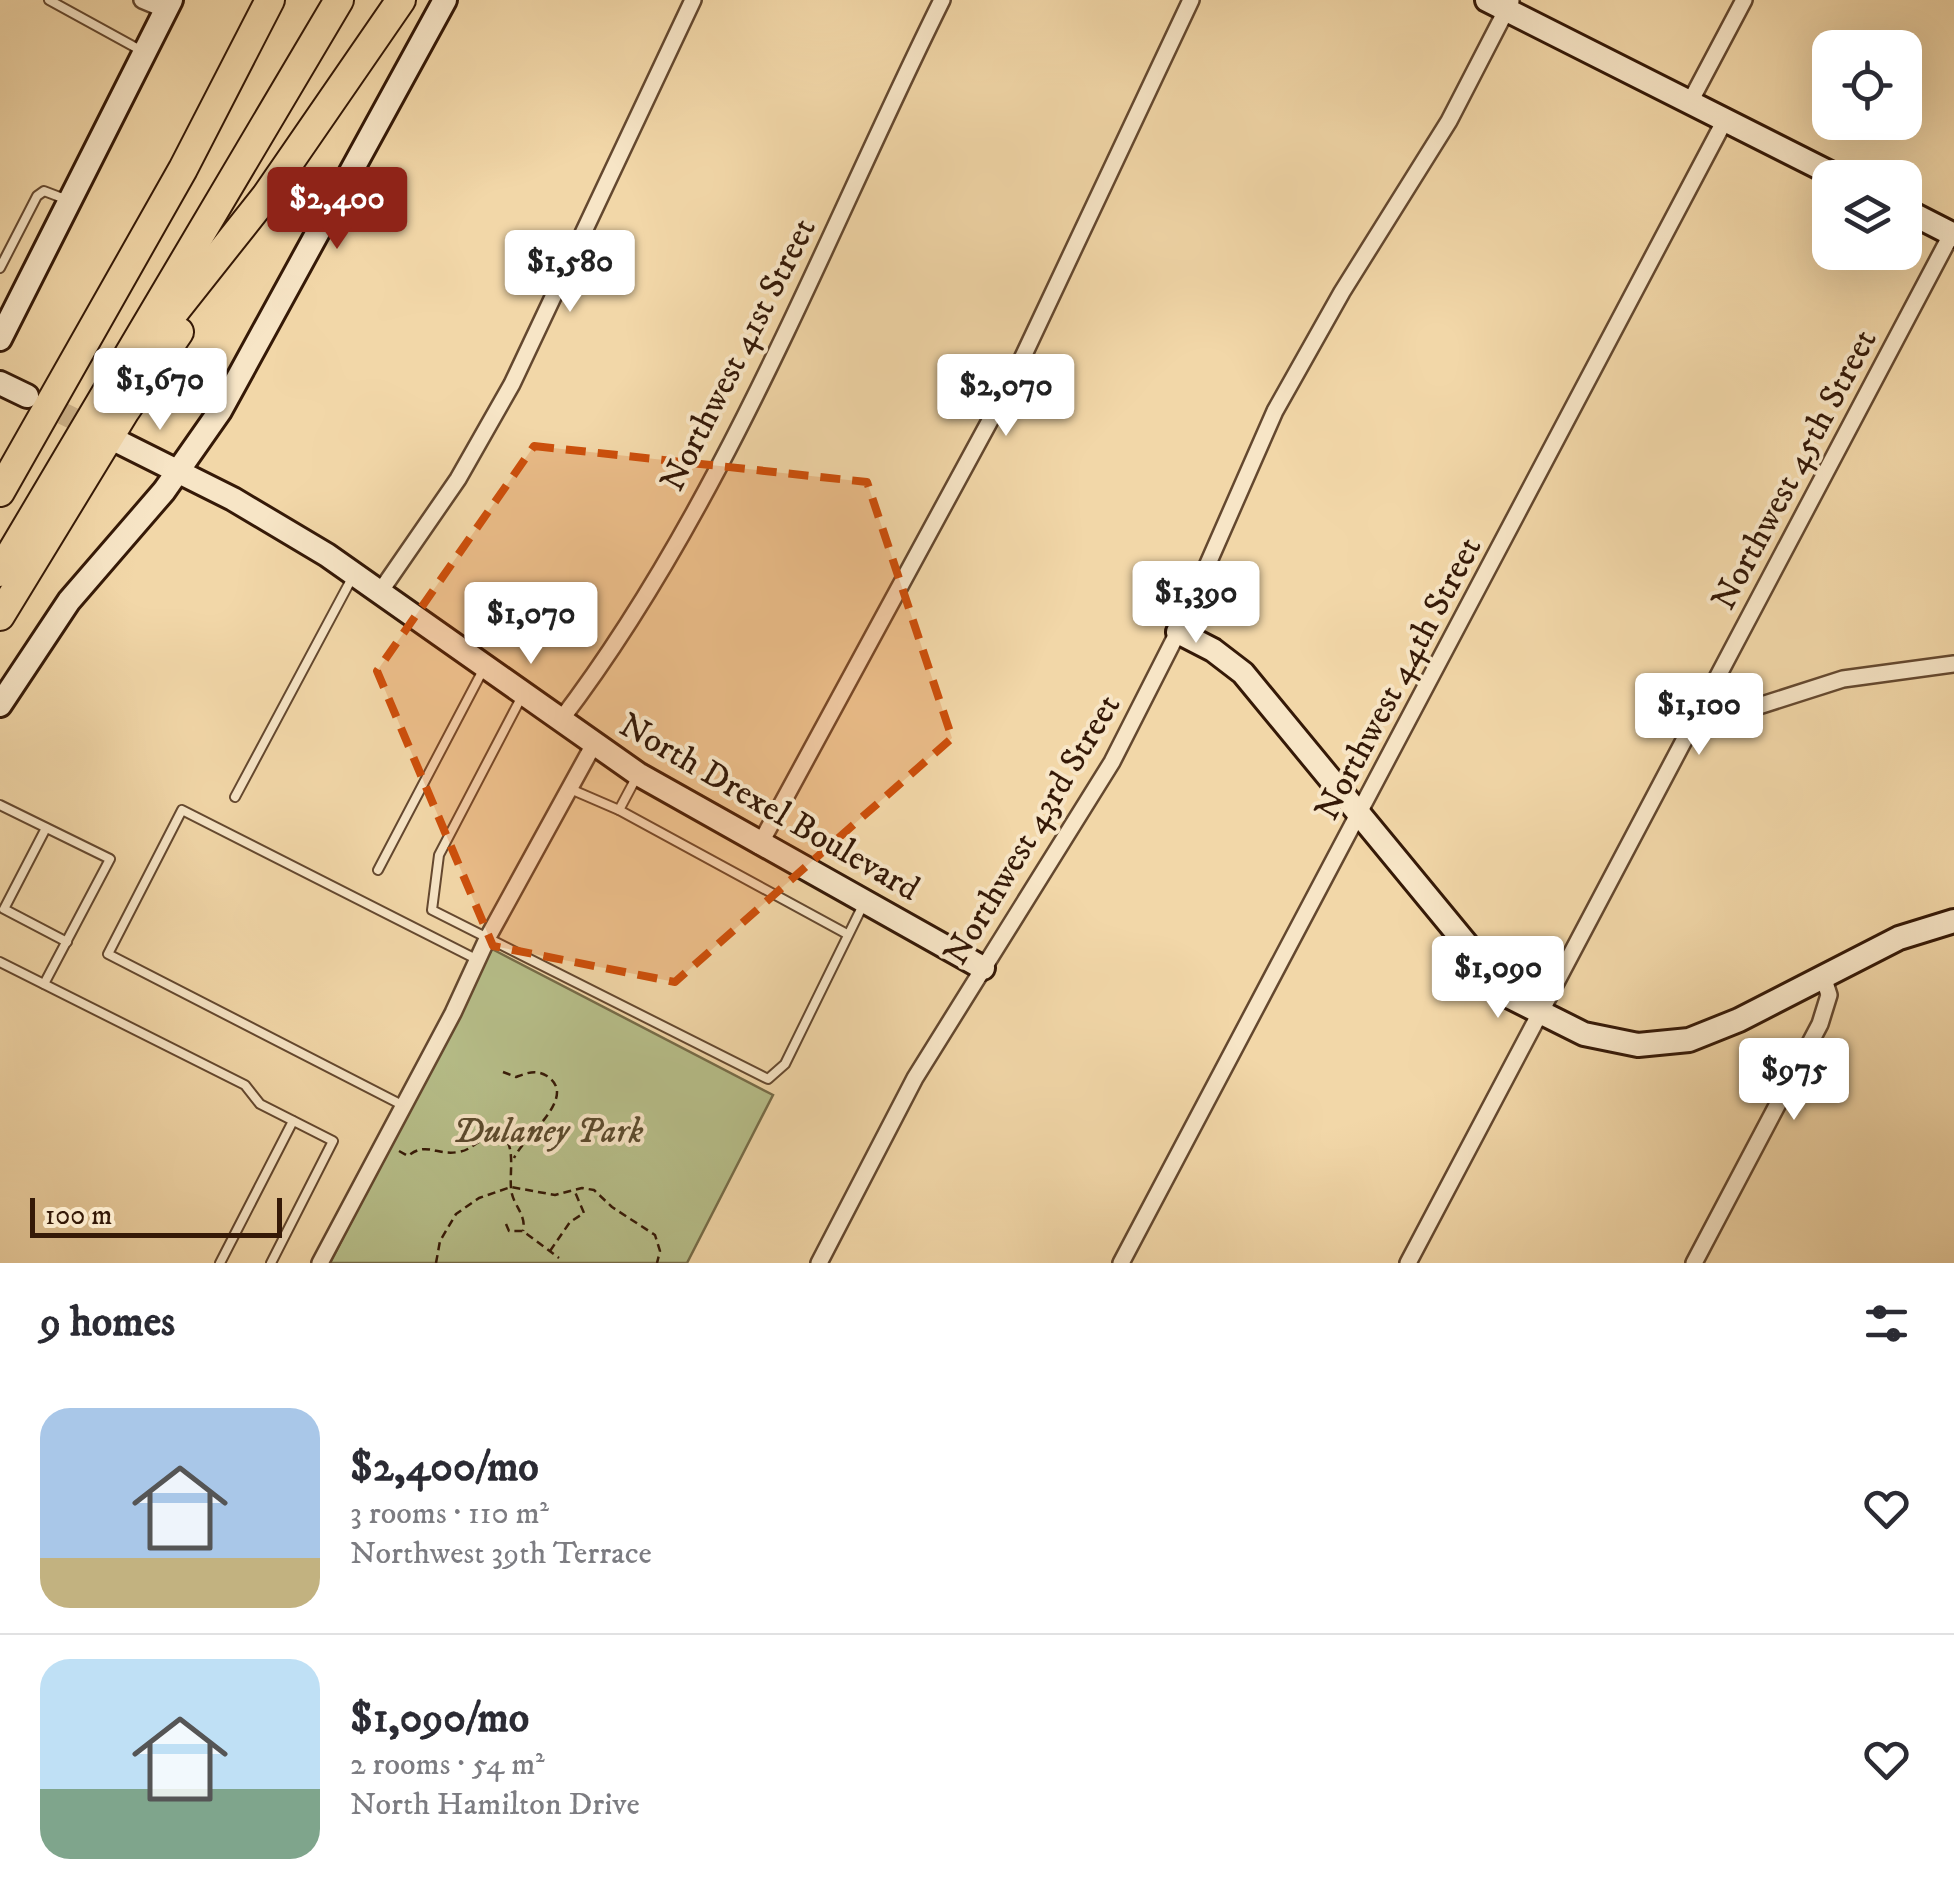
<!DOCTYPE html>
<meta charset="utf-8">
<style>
body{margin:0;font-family:"IM FELL DW Pica",serif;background:#f7f7f7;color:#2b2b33;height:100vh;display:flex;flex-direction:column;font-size:38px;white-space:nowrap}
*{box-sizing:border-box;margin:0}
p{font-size:32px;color:#7c7c81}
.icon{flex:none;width:55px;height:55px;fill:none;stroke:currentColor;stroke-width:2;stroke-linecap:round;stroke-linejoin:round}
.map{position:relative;height:1263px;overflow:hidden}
.sheet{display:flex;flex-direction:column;background:#fff;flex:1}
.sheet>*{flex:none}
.fabs{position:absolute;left:1812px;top:30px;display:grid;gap:20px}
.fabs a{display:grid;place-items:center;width:110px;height:110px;border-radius:20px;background:#fff;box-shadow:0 10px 40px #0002;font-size:50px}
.scale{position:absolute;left:30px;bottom:25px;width:252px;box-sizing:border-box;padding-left:10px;border:5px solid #351907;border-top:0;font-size:28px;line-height:35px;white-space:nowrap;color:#351907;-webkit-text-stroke:8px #f7e5c6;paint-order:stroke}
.price{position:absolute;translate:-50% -85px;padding:0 22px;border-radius:10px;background:#fff;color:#222;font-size:32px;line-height:65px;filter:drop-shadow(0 2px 5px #0008)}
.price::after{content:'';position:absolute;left:50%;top:60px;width:30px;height:22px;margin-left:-15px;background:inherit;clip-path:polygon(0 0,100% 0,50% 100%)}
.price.current{background:#8f2418;color:#fff}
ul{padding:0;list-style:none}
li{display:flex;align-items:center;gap:30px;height:250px;padding:0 40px}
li+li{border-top:2px solid #e1e1e2}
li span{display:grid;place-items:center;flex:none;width:280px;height:200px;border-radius:30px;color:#555}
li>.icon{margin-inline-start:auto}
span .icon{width:120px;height:120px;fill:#fffc;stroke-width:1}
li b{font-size:42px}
h2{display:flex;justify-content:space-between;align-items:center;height:120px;padding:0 40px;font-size:42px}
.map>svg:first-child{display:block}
</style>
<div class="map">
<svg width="1954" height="1263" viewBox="0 0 1954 1263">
<rect width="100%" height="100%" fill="#f2d7a8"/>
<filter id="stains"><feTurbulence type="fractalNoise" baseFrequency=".002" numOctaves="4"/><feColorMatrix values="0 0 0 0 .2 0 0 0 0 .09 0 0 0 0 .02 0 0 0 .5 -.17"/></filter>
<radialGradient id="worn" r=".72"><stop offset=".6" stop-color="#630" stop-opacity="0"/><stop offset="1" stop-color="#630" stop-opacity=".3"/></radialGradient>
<polygon fill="#b7bf8a" stroke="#766c48" stroke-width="2.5" points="492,949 773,1095 687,1263 330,1263"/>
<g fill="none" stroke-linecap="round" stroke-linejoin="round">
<polyline stroke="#ccb188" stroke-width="22" stroke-dasharray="22 11" stroke-linecap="butt" points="33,399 103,433"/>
<g stroke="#64482f" stroke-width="12">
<g id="lane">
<polyline points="49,0 142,51"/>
<polyline points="0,268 37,196 44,191 65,199"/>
<polyline points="521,698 439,855 432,910 768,1079 785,1064 864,903"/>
<polyline points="568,788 619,810 847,934"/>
<polyline points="235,797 352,578"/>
<polyline points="0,805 110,859 44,984"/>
<polyline points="619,810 636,778"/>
<polyline points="46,828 4,909 67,942"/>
<polyline points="378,870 483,670"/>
<polyline points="0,962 245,1085 260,1104 333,1141 271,1263"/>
<polyline points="404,1106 108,954 182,810 476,959"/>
<polyline points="220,1263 293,1121"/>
</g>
</g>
<g stroke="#64482f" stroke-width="20">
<g id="street">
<polyline points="142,0 166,10"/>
<polyline points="1690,102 1744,0"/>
<polyline points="380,592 458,479 512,384 693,0"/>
<polyline points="1704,702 1718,709 1743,711 1843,679 1954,664"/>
<path d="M560 721C724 506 823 240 942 0"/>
<polyline points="759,846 1012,380 1191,0"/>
<polyline points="320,1263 453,1013 488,937 594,744"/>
<polyline points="819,1263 915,1078 1112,762 1178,632 1275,411 1342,292 1449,121 1511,1"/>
<polyline points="1121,1263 1725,120"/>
<polyline points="1408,1263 1952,233"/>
<polyline points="1694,1263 1820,1024 1829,995 1823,976"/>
</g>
</g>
<g stroke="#351907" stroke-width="28">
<g id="secondary">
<polyline points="1487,0 1840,178"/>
<polyline points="1905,210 1954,235"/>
<polyline points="0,339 171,0"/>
<polyline points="0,383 27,396"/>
<polyline points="119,442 233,499 327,555 638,774 983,968"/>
<polyline points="1178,632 1213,650 1243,673 1510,997 1584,1034 1638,1045 1689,1040 1739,1020 1899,938 1954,921"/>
<polyline points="0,705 69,601 164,491 220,411 445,0"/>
</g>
</g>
<g stroke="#351907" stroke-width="32">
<g id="highway">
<polyline points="148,345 266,196 401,0"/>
<polyline points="0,492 183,169 270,0"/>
<polyline points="0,572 339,0"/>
<polyline points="0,616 125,411 179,332"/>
</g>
</g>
<g stroke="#351907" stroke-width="2.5" stroke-dasharray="8 5" stroke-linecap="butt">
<path d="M503 1072 516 1077C527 1073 536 1069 547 1076 579 1097 525 1135 514 1158"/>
<path d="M399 1151 408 1156C426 1141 437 1156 458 1152 467 1151 472 1146 479 1142 521 1120 509 1167 511 1188 512 1205 527 1214 523 1231"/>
<polyline points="506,1224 509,1231 523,1231 559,1258"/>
<polyline points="550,1251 570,1222 584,1213 575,1192"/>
<polyline points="436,1263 440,1241 456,1214 479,1198 511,1187 555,1195 582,1188 594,1190 612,1207 655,1235 660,1251 657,1263"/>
</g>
<use href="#lane" stroke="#f7e5c6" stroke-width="8"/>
<use href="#street" stroke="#f7e5c6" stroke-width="15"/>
<use href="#secondary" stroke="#f7e5c6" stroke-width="22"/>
<use href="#highway" stroke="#f2d7a8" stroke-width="28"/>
</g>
<path fill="#cd4f0b" fill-opacity="0.2" stroke="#cd4f0b" stroke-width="8" stroke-dasharray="20 12" stroke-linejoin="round" d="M534 446 867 482 952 738 675 982 493 946 377 671Z"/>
<g text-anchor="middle" stroke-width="8" stroke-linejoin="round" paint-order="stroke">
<g font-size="35" fill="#351907" stroke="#f7e5c6">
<text transform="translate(737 354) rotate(-63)" y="12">Northwest 41st Street</text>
<text transform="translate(1793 469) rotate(-62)" y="12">Northwest 45th Street</text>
<text transform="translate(1397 678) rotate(-62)" y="12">Northwest 44th Street</text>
<text transform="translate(770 806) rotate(30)" y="12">North Drexel Boulevard</text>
<text transform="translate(1031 829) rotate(-59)" y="12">Northwest 43rd Street</text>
</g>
<g font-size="35" font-style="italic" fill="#5c4b2e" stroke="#f7e5c6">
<text x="548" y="1142">Dulaney Park</text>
</g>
</g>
<rect width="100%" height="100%" filter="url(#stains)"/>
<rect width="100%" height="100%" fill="url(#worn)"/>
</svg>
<div class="fabs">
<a><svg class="icon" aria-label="locate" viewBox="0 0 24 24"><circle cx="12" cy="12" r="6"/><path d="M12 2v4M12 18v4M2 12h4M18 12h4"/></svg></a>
<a><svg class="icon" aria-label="layers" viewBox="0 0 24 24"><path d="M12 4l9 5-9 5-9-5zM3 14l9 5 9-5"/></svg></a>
</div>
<div class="scale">100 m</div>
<b class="price current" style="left:337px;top:252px">$2,400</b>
<b class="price" style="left:570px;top:315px">$1,580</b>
<b class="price" style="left:160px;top:433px">$1,670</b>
<b class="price" style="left:1006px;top:439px">$2,070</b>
<b class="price" style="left:1196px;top:646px">$1,390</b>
<b class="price" style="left:531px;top:667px">$1,070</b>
<b class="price" style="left:1699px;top:758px">$1,100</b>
<b class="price" style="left:1498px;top:1021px">$1,090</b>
<b class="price" style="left:1794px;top:1123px">$975</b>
</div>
<section class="sheet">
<h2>9 homes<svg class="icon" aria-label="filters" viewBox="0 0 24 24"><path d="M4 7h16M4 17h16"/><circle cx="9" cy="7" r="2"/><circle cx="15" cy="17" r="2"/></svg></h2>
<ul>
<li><span style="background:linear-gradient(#a9c7e8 75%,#c2b280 0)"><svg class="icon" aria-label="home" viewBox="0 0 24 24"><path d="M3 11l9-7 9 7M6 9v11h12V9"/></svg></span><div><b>$2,400/mo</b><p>3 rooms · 110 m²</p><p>Northwest 39th Terrace</p></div><svg class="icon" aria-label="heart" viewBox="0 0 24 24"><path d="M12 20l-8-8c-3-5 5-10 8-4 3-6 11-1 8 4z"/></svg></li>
<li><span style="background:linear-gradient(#bfe0f5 65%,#7fa58c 0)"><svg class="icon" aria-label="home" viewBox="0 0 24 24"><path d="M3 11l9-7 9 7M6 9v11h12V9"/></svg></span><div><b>$1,090/mo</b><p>2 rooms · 54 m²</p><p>North Hamilton Drive</p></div><svg class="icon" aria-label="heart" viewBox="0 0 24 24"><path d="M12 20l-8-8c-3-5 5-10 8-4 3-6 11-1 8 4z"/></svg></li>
</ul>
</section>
